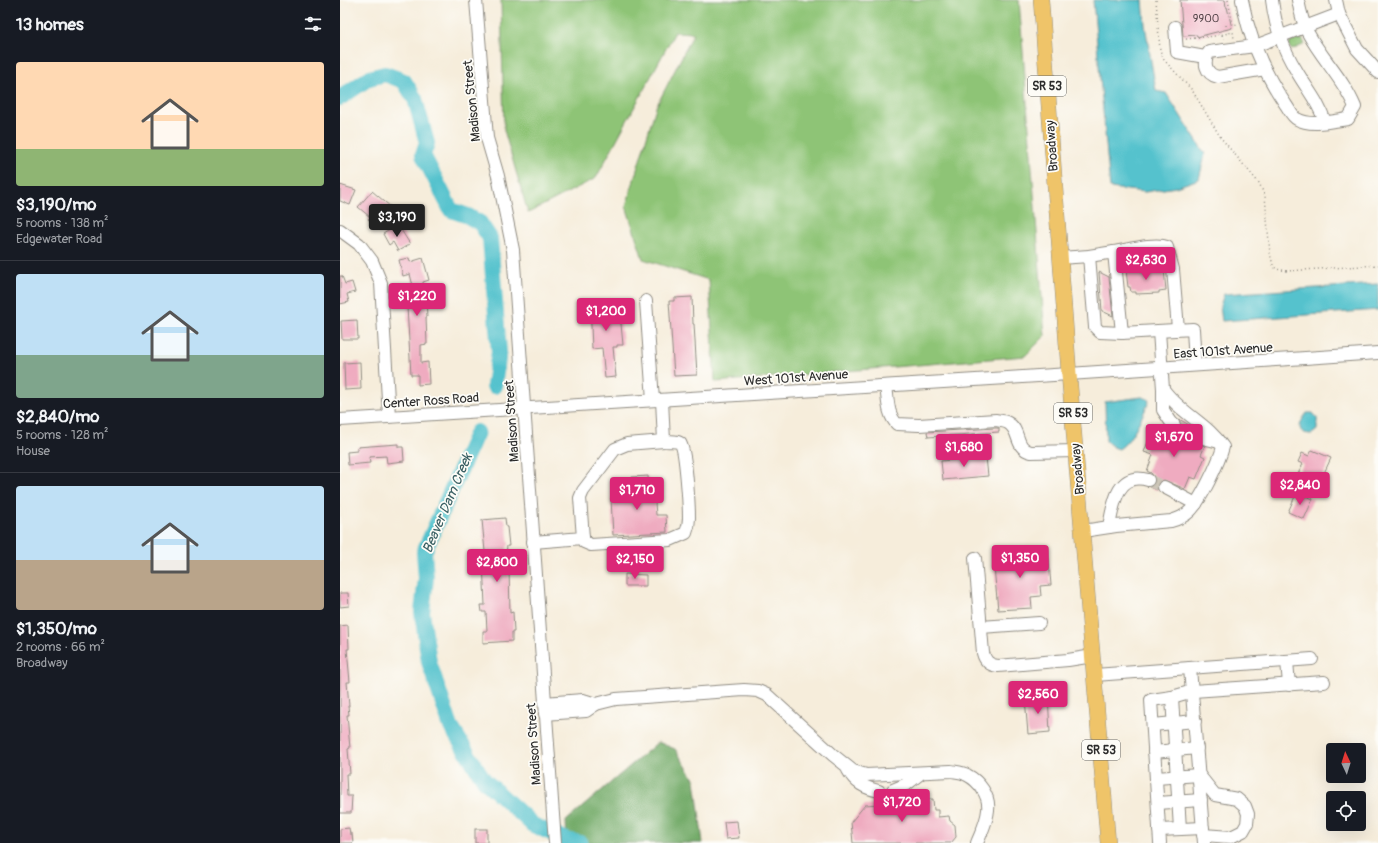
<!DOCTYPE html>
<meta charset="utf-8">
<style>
body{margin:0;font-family:Pangolin,sans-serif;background:#242831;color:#f1f3f6;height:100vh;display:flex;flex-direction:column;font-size:15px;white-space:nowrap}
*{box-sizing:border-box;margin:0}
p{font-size:13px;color:#9ea1a6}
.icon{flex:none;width:22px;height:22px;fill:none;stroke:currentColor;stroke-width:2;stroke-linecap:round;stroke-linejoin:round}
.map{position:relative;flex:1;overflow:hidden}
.panel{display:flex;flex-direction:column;background:#171b24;width:340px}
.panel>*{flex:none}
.needle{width:26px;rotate:356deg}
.controls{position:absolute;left:986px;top:743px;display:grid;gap:8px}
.controls a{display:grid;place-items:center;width:40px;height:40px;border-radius:4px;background:#171b24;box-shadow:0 4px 16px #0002;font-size:20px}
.price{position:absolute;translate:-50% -34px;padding:0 9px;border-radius:4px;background:#db2777;color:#fff;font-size:13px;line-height:26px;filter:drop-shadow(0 1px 2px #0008)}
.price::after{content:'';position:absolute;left:50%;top:24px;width:12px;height:9px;margin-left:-6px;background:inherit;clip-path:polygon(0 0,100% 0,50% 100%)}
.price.on{background:#222;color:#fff}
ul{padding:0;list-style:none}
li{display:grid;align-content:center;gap:8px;height:212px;padding:0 16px}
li+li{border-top:1px solid #363941}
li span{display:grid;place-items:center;height:124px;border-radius:4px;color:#555}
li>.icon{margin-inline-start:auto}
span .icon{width:72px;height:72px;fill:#fffc;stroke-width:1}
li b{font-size:17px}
h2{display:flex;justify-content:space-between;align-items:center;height:48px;padding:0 16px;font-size:17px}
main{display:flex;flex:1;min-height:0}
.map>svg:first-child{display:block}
</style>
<main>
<section class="panel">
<h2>13 homes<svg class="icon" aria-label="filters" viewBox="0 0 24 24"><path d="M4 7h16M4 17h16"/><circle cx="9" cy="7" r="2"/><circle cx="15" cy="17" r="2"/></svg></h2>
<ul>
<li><span style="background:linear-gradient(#ffd9b3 70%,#8fb573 0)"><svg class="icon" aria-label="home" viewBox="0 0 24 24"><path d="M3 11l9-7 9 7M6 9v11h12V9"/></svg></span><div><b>$3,190/mo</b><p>5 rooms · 138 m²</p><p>Edgewater Road</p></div></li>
<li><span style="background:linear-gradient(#bfe0f5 65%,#7fa58c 0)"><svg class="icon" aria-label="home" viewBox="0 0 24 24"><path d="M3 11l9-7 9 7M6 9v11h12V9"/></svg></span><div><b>$2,840/mo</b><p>5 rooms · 128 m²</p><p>House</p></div></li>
<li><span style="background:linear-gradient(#bfe0f5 60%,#b9a48a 0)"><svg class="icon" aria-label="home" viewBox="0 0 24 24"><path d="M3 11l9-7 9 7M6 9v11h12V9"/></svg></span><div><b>$1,350/mo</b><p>2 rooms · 66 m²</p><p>Broadway</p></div></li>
</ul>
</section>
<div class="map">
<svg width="1038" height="843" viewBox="0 0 1038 843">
<rect width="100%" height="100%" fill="#fdfcf7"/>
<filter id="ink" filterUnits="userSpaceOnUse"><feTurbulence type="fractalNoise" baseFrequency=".025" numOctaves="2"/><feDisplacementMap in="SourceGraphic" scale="8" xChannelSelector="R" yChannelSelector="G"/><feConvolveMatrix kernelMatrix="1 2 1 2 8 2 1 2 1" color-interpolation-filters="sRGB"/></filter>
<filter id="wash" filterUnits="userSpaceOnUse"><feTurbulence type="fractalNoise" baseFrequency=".012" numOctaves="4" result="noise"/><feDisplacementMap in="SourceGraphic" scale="16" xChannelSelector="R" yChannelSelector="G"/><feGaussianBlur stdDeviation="0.9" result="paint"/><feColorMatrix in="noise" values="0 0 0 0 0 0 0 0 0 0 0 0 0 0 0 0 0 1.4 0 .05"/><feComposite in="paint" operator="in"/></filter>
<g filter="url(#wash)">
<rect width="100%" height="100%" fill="#f6eddb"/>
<g fill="#8ec476" stroke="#5c7850">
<polygon points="161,0 679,0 705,336 685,356 375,382 369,280 303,259 286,206 316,107 354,33 335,32 256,178 188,213 164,130"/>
<polygon points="958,39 962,39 965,44 952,50 949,47 950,42"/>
</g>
<polygon fill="#72aa67" stroke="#4e6a49" points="318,742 335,749 355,780 363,843 227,843 226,821"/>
<g fill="#55c2cd" stroke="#40767c">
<polygon points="753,0 803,0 805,25 816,91 826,93 865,154 859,179 836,187 805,192 770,188"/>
<polygon points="1038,284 1038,310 882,321 880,306 884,294"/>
<path d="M802 397 808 399 809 402C802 416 792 441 779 449L773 447 766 441 765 402Z"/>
<path d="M967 413H973L977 418V430L972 434C955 434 959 423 967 413Z"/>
</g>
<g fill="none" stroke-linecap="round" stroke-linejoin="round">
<g stroke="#55c2cd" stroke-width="16">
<polyline points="0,98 29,78 45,74 64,81 75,99 87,143 83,155 111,210 128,216 140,223 150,238 159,352 154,386"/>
<polyline points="137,432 84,552 86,578 82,612 89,662 111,727 144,780 193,825 227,840 240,843"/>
</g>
</g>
<g id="blocks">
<g fill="#efabc0">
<polygon points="840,0 885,0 886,7 887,7 892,28 857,37 857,35 843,36"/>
<polygon points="0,185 16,190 10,205 0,201"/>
<polygon points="32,191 51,207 36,226 28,219 30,217 18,207"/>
<polygon points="58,225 70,244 58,251 53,242 49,245 43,234"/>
<polygon points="69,258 70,262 83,258 89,280 83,282 84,299 86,298 87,317 86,317 87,344 81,345 81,363 88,362 89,384 78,385 78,375 71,375 67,307 70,307 69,294 75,294 70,274 63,276 59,260"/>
<polygon points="800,267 808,267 808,271 824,270 826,290 819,291 819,293 796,294 796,292 791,292 790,287 788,287 786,270 800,269"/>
<polygon points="759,272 769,277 773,316 762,311"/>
<polygon points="0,276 2,276 5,284 12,282 15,292 7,294 9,302 0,304"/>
<polygon points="352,297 353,324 354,324 357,375 334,376 329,301 334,301 334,298"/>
<polygon points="274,301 275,303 279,303 283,345 277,345 277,347 273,347 276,377 265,378 262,348 252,349 250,302"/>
<polygon points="17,320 18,339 2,339 1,321"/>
<polygon points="20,362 21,389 5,390 4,363"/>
<polygon points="839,419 849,425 845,426 843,429 844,437 865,446 861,455 865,457 856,479 850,477 845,489 824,480 818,483 817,490 810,487 814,484 815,478 811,473 807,471 813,455 804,452 811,434 822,439 826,428 832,432 839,431 841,423"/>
<polygon points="655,428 659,428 659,432 588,437 587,432"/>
<polygon points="58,444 58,447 63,447 64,461 47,463 46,456 29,457 30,463 8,465 7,452 17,451 17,447"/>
<polygon points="972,450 991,458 979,484 958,474 963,464 958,462 962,453 969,456"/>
<polygon points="646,457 648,476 603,480 601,461"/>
<polygon points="308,476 309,492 314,491 316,515 326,515 327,532 273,535 271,499 284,498 284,490 292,489 292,477"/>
<polygon points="957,492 973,499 964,519 948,512"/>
<polygon points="165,518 166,527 167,527 169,546 167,546 166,554 167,569 169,569 170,613 173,612 174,632 172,632 172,641 143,643 143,631 147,631 146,612 142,612 141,605 145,605 143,562 146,562 142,520"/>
<polygon points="708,551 711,585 700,586 701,596 691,597 692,608 658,610 653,556"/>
<polygon points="285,574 306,575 306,586 285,586"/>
<polygon points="0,593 8,593 9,606 0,607"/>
<polygon points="8,625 9,649 7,649 10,682 7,682 9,706 8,706 9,715 7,715 10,748 8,749 10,774 6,774 7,796 12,796 11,813 0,813 0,626"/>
<polygon points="708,696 710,732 688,734 685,698"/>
<polygon points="546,793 549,796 553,797 554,801 593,799 594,810 598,810 598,817 609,816 610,821 615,825 616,837 611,843 513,843 511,822 525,805 540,804 540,798 544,796"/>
<polygon points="397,821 399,838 386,839 384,822"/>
<polygon points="9,828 10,834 12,834 13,843 0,843 0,829"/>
<rect x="135" y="829" width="12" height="14"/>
</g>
</g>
</g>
<g filter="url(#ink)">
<use href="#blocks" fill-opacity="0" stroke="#908c83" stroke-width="1"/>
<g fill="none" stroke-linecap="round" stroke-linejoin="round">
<g stroke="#cdc6b8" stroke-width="12" stroke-dasharray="12 6" stroke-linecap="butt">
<polyline points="834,425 850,432"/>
<polyline points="808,480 824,487"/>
</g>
<g stroke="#908c83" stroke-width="14">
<g id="minor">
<polyline points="136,0 147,138 158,176 173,250 215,843"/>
<path d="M902 0C909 38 924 73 946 105 949 109 952 117 957 119 971 127 993 121 1008 119L1015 107C1004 80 982 59 968 33 963 23 960 11 958 0"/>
<path d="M932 0C935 25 943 49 956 70 966 88 979 102 985 122"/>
<polyline points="996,0 999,14 1017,49 1038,72"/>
<polyline points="835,27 837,52 865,57"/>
<path d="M925 69 878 77C865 74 863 62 869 52L915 46 999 14"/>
<polyline points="0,230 19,244 32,261 41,283 49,416"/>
<path d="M774 252C787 250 815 242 827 247L833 269 838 329"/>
<polyline points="749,256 755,327 760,332 782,333"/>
<polyline points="720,258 749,256 774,252 782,333 853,329 855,365"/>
<polyline points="306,301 313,400"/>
<polyline points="819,331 823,389 823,410 831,422 834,425"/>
<path d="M546 386C548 398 547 415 557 424L579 425 656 420C660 421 665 421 668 423 681 430 674 448 691 452L736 451"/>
<polyline points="0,420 729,374 1038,353"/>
<polyline points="850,432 863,438 879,442"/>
<polyline points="824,487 856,504"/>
<path d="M769 527C773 505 777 471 808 480"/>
<path d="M743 531 776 526 831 521C838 519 845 516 850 511 861 500 879 462 883 447 868 424 840 413 823 389"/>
<path d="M243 538 244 542 251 545 330 540 346 533C348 528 349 524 349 518 349 507 346 449 340 443 336 440 329 442 324 441"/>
<polyline points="193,542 243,538 240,498 243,491 275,449 287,444 324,441 322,400"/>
<path d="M635 558 643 653C645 661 649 665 658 666L728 660 753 656"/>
<polyline points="641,627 699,623"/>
<polyline points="947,661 949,685"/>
<polyline points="850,668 864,843"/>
<polyline points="755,675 972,659"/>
<polyline points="832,697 840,829"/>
<polyline points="204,703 243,700 256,704"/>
<path d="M205 714 246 711 256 704 276 699 404 690 418 691 427 695 493 755 513 771 526 775 611 771C616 772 622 772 627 775 639 781 650 796 648 810 647 822 641 833 637 843"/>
<polyline points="813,725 855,721"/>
<polyline points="814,752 857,748"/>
<path d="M508 770C515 783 525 788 539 791"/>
<polyline points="816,778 859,775 875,795 897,799 905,806 908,814 907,824 903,831 891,837 863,835"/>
<polyline points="553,790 567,784 581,773"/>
<polyline points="818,803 861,800"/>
<polyline points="819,830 863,828"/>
<polyline points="820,843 811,700 832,697 853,691 984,682"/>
</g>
</g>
<g stroke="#908c83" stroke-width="16">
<polyline id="major" points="701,0 729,374 768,843"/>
</g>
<g stroke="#908c83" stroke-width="1.5" stroke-dasharray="1 3" stroke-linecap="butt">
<polyline points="816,0 820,50 824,60 852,90 881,138 919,183 925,196 930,254 933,265 936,269 947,271 1038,265"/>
<polyline points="888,0 893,25 897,24"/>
<polyline points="886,25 887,33"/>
<polyline points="882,35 884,39"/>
<polyline points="846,39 875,36 893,32 894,39"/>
</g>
<use href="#minor" stroke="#fff" stroke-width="12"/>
<use href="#major" stroke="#efc469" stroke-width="15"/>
</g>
</g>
<g text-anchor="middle" stroke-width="3.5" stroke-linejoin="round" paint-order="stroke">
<g font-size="11" fill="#5c4b50">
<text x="866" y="22">9900</text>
</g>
<g fill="#fdfcf7" stroke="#6a6a68" stroke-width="1">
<rect x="688" y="76" width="38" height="20" rx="3"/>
<rect x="714" y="403" width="38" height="20" rx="3"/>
<rect x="742" y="740" width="38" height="20" rx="3"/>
</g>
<g font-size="12" font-weight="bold" fill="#2b2b2b">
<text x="707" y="90">SR 53</text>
<text x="733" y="417">SR 53</text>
<text x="761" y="754">SR 53</text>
</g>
<g font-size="13" fill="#2b2b2b" stroke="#fdfcf7">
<text transform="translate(131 101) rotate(-96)" y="5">Madison Street</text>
<text transform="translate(711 146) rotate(-94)" y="5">Broadway</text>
<text transform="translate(883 350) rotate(-4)" y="5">East 101st Avenue</text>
<text transform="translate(456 377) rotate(-4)" y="5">West 101st Avenue</text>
<text transform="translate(91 400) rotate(-4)" y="5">Center Ross Road</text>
<text transform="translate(171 421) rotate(-94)" y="5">Madison Street</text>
<text transform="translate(737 469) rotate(-95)" y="5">Broadway</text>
<text transform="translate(193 744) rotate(-94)" y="5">Madison Street</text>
</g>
<g font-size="14" font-style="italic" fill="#3a6064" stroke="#fdfcf7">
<text transform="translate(107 503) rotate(-67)" y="5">Beaver Dam Creek</text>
</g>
</g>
</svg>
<div class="controls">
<a><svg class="needle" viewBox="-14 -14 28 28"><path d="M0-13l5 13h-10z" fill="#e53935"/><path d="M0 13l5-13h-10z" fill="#9ea1a6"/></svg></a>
<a><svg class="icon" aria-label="locate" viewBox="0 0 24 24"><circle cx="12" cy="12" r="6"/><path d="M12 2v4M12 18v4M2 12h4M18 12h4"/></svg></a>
</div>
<b class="price on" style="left:57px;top:238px">$3,190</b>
<b class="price" style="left:806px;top:281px">$2,630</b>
<b class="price" style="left:77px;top:317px">$1,220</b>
<b class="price" style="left:266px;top:332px">$1,200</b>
<b class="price" style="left:834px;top:458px">$1,670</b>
<b class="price" style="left:624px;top:468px">$1,680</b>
<b class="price" style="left:960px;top:506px">$2,840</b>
<b class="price" style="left:297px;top:511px">$1,710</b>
<b class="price" style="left:680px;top:579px">$1,350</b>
<b class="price" style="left:295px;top:580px">$2,150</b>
<b class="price" style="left:157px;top:583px">$2,800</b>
<b class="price" style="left:698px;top:715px">$2,560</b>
<b class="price" style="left:562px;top:823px">$1,720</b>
</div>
</main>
